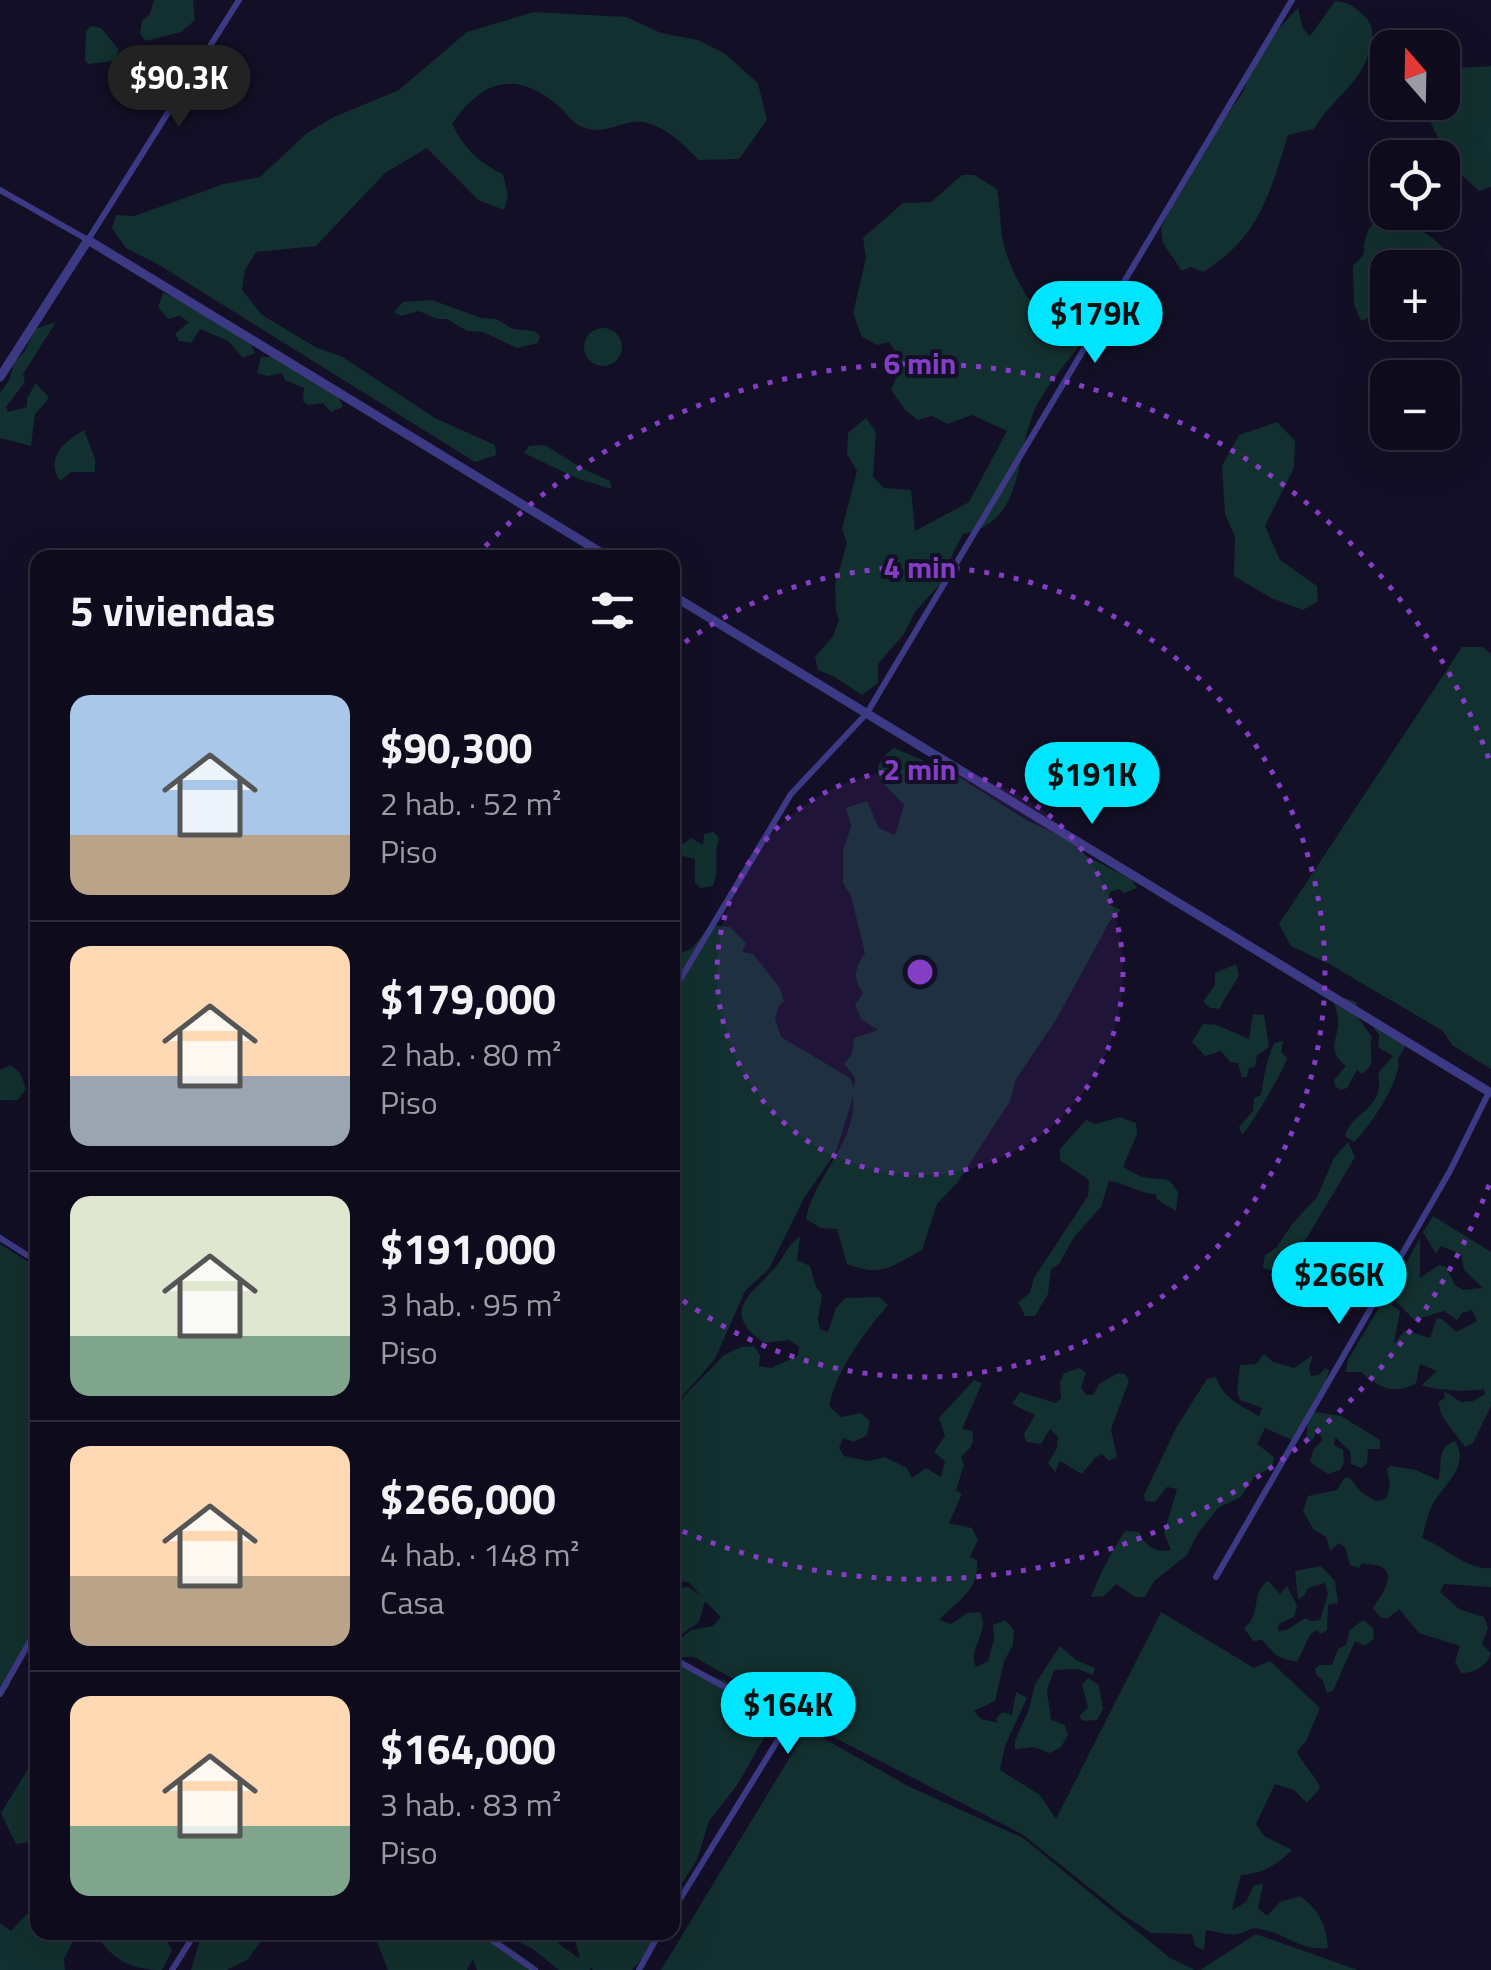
<!DOCTYPE html>
<html lang="es">
<meta charset="utf-8">
<style>
body{margin:0;font-family:"Titillium Web",sans-serif;background:#171425;color:#f1f3f6;height:100vh;display:flex;flex-direction:column;font-size:38px;white-space:nowrap}
*{box-sizing:border-box;margin:0}
p{font-size:32px;color:#9b9ba3}
.icon{flex:none;width:55px;height:55px;fill:none;stroke:currentColor;stroke-width:2;stroke-linecap:round;stroke-linejoin:round}
.map{position:relative;flex:1;overflow:hidden}
.sheet{position:absolute;left:30px;top:550px;width:650px;height:1390px;display:flex;flex-direction:column;background:#0e0b1c;border-radius:20px;box-shadow:0 10px 40px #0002,0 0 0 2px #2e2b3b}
.sheet>*{flex:none}
.needle{width:65px;rotate:340deg}
.controls{position:absolute;left:1370px;top:30px;display:grid;gap:20px}
.controls a{display:grid;place-items:center;width:90px;height:90px;border-radius:20px;background:#0e0b1c;box-shadow:0 10px 40px #0002,0 0 0 2px #2e2b3b;font-size:50px}
.price{position:absolute;translate:-50% -85px;padding:0 22px;border-radius:35px;background:#00e5ff;color:#111;font-size:32px;line-height:65px;filter:drop-shadow(0 2px 5px #0008)}
.price::after{content:'';position:absolute;left:50%;top:60px;width:30px;height:22px;margin-left:-15px;background:inherit;clip-path:polygon(0 0,100% 0,50% 100%)}
.price.active{background:#222;color:#fff}
ul{padding:0;list-style:none}
li{display:flex;align-items:center;gap:30px;height:250px;padding:0 40px}
li+li{border-top:2px solid #2e2b3b}
li span{display:grid;place-items:center;flex:none;width:280px;height:200px;border-radius:20px;color:#555}
li>.icon{margin-inline-start:auto}
span .icon{width:120px;height:120px;fill:#fffc;stroke-width:1}
li b{font-size:42px}
h2{display:flex;justify-content:space-between;align-items:center;height:120px;padding:0 40px;font-size:42px}
.map>svg:first-child{display:block}
</style>
<div class="map">
<svg width="1491" height="1970" viewBox="0 0 1491 1970">
<rect width="100%" height="100%" fill="#130f26"/>
<g fill="#12302f">
<polygon points="154,0 193,0 195,20 181,32 146,41 140,34 142,21 150,14"/>
<path d="M1335 1C1348 2 1354 6 1363 15 1373 24 1373 31 1371 44 1363 85 1334 95 1314 129L1288 135C1270 193 1259 238 1203 272L1191 267 1182 271 1163 243 1161 228 1197 156 1243 92 1252 65 1271 37 1298 8 1303 29 1310 36Z"/>
<path d="M534 12 626 17 661 33 698 40 724 53 758 83 767 120 739 159 699 160C680 142 657 116 627 123 611 127 600 134 582 127 572 123 564 109 554 102 512 69 480 83 452 124 463 147 479 163 503 174L508 195 504 210 478 200 427 148 385 173 316 246 256 252 245 270 242 290 262 315 317 348 341 356 435 418 495 445 496 455 475 462 159 265 126 248 112 228 116 215 134 216 224 184 260 177 307 133 334 117 399 90 467 32Z"/>
<polygon points="91,26 101,28 119,50 114,61 88,64 85,60 86,31"/>
<polygon points="1491,66 1491,187 1479,191 1452,166 1421,103 1442,102 1443,69"/>
<path d="M962 175H974L997 189C1000 205 1000 221 1002 237 1008 271 1036 319 1065 336L1089 320V330C1073 358 1050 379 1036 407 1014 451 1027 522 963 534L946 567 942 582 915 612 904 634 878 664V683L862 695 835 677 818 670 815 657 833 636 839 620 836 611 835 585 847 543 842 529 857 471 847 454 848 433 866 418 876 432 873 476 884 488 911 490 915 531 969 502 1007 431 972 415 947 424 932 416 918 420 906 411 891 390C901 370 902 361 889 342L877 345 862 337 853 313 866 258 863 238 903 203 931 202Z"/>
<path d="M1384 213C1400 217 1434 236 1443 248L1427 267 1388 268 1387 310 1361 321 1354 304 1353 266 1364 254C1363 234 1370 225 1384 213Z"/>
<polygon points="163,293 179,299 250,342 255,353 243,358 228,341 200,329 191,343 179,341 175,334 189,322 180,316 168,319 158,307"/>
<polygon points="432,300 481,318 496,319 513,329 534,331 540,336 538,343 517,348 483,332 467,331 447,319 437,319 419,311 401,316 394,312 403,302"/>
<polygon points="56,322 23,374 25,382 6,407 8,412 27,407 27,398 36,383 49,398 35,414 31,446 0,438 0,393 10,379 14,362 25,351 35,329"/>
<circle cx="603" cy="347" r="19"/>
<polygon points="261,357 276,357 337,394 343,407 331,412 323,403 308,405 303,401 304,388 285,380 282,373 268,376 257,373"/>
<polygon points="1277,422 1295,441 1294,468 1265,526 1280,560 1317,586 1318,601 1303,610 1271,598 1234,576 1235,537 1225,514 1222,466 1239,435"/>
<path d="M84 430 95 459V472H71L60 481C45 457 64 442 84 430Z"/>
<polygon points="545,445 583,469 610,481 612,489 576,478 524,453 529,446"/>
<polygon points="1462,647 1482,647 1491,654 1491,1069 1452,1045 1443,1031 1331,965 1291,946 1279,924"/>
<path d="M894 748 953 773 1026 820 1076 843 1086 856 1131 879 1137 888 1124 893 1119 889 1110 892 1108 904 1121 910 1111 919 1056 1020 1016 1079 1010 1101 957 1183 937 1204 922 1250C892 1266 882 1278 847 1264L837 1229 821 1228 806 1219C814 1176 857 1142 853 1097L836 1152 804 1198 769 1269 745 1291 715 1359 673 1407 672 976 680 965 673 966V956L691 949 711 925 730 927 746 943 742 952 753 954 780 988 784 1002 779 1005 775 1019 781 1037 850 1078 854 1088 855 1077 844 1064 852 1054 854 1038 878 1030 861 1019 855 1005 863 993C852 979 855 967 865 953L851 896 843 883V851L851 826 846 808 867 801 879 828 895 835 904 805C887 785 861 772 894 748Z"/>
<path d="M713 832 719 838C713 856 720 869 713 886L701 888 695 883V859L683 856 679 847 691 838 703 845 704 834Z"/>
<path d="M1236 964 1239 975C1234 987 1224 996 1220 1009L1210 1008 1203 1002 1215 985V973Z"/>
<path d="M1344 998 1357 1002 1354 1012 1372 1037C1367 1053 1379 1062 1362 1074L1357 1070 1347 1088 1341 1090 1335 1086 1334 1080 1346 1066C1324 1049 1340 1039 1338 1017 1337 1011 1334 1005 1333 999Z"/>
<polygon points="1253,1014 1264,1015 1269,1047 1257,1055 1255,1067 1249,1068 1247,1077 1242,1077 1238,1063 1230,1062 1221,1051 1205,1056 1192,1042 1203,1024 1217,1025 1249,1039"/>
<path d="M1376 1024 1400 1035 1405 1047 1398 1059C1403 1077 1369 1129 1354 1142L1345 1136C1352 1111 1386 1109 1378 1073L1393 1056 1378 1047 1379 1035 1373 1027Z"/>
<path d="M1283 1041 1281 1052 1287 1058C1284 1070 1251 1126 1242 1135L1239 1127 1253 1111 1254 1098 1261 1095C1264 1075 1266 1062 1274 1043Z"/>
<polygon points="11,1065 20,1073 26,1089 18,1100 0,1100 0,1070"/>
<path d="M1120 1117 1136 1123 1137 1134 1123 1167 1142 1177 1169 1180 1178 1192 1176 1211 1158 1200 1155 1194C1140 1194 1126 1183 1109 1181L1101 1207 1074 1237 1059 1264 1051 1269 1048 1294 1035 1316H1025L1018 1302 1030 1293 1034 1278 1088 1196 1089 1180 1060 1160V1149L1086 1120 1096 1124Z"/>
<polygon points="1348,1142 1355,1157 1306,1239 1280,1273 1263,1268 1265,1255 1277,1247 1292,1224 1317,1197 1334,1158"/>
<path d="M1433 1216 1491 1252V1406L1473 1443 1465 1447 1442 1416 1438 1402 1445 1398 1444 1391 1461 1402 1473 1401 1485 1394 1484 1389C1468 1392 1436 1391 1422 1385L1437 1371 1420 1364 1416 1383C1395 1396 1377 1387 1361 1372H1346L1348 1360 1384 1299 1400 1311 1394 1344 1405 1330 1430 1338 1437 1318 1442 1319 1456 1332 1477 1321 1472 1310 1462 1313 1457 1320 1444 1311 1414 1320 1389 1294 1420 1238V1278L1439 1265 1446 1267 1455 1285 1463 1290 1483 1288 1464 1270 1461 1254 1441 1246 1436 1254 1423 1232Z"/>
<path d="M800 1237 797 1260 810 1266 816 1287 822 1295 818 1319 820 1329 828 1332 836 1308 845 1298 879 1297 888 1305C863 1335 838 1367 829 1406L841 1417 861 1413 870 1421 867 1435 854 1442 843 1438 839 1448 844 1456 869 1461 885 1457 907 1468 912 1478 926 1468 941 1477 945 1461 934 1452 945 1436 939 1418 974 1380 982 1383 962 1429 972 1431C976 1444 969 1449 961 1457L964 1465 956 1490 962 1494 949 1523 972 1528 978 1540 970 1557 977 1560C980 1591 957 1601 939 1620L951 1624 967 1613 980 1612C991 1633 967 1647 976 1667L988 1661 994 1640 993 1625 1005 1620 1014 1630 1013 1645 1004 1661 995 1701 974 1711 981 1719 998 1723 996 1719 1002 1712 1012 1715 1016 1692 1027 1698 1005 1746 1000 1770 1040 1795 1056 1819 1161 1612 1254 1668 1270 1661 1320 1708 1306 1741 1297 1752C1304 1766 1314 1773 1320 1788L1307 1803 1294 1790 1275 1784 1256 1824 1264 1836 1292 1850C1275 1866 1264 1873 1241 1875L1232 1910 1246 1902 1254 1885 1263 1884 1258 1908 1267 1916 1280 1902 1300 1896C1319 1910 1326 1924 1328 1948 1302 1952 1285 1933 1260 1929 1249 1927 1247 1932 1238 1934 1229 1936 1215 1931 1206 1930L1204 1950 1195 1946 1192 1934 1151 1933 1122 1914 1022 1834 810 1725 792 1706 767 1697 778 1713 738 1784 709 1821 697 1860 677 1891 673 1892 672 1737H678L673 1718 677 1683 673 1679 672 1661 762 1695 694 1657H682L673 1650V1645L691 1630 713 1626 721 1617 705 1601 699 1622 673 1640V1589L688 1587 700 1595 689 1582 673 1581V1431L677 1411 684 1396 724 1355 741 1347 754 1346 760 1355 759 1366 771 1368 798 1356 799 1347 789 1340 764 1343C715 1308 758 1292 780 1261 787 1251 788 1244 800 1237Z"/>
<polygon points="0,1244 38,1268 37,1625 12,1671 9,1687 0,1691"/>
<path d="M1264 1354 1273 1362 1294 1368 1313 1355 1309 1368 1311 1376 1319 1375 1325 1368 1329 1370 1324 1389 1292 1440 1265 1428 1257 1444 1274 1457 1272 1469 1256 1474 1241 1497 1218 1508 1198 1533 1187 1555 1154 1581 1145 1597H1135L1116 1584 1104 1596 1091 1597C1100 1574 1111 1552 1125 1531L1139 1532C1146 1547 1155 1553 1171 1550L1164 1533 1177 1489 1167 1487 1155 1502 1145 1501 1144 1495 1176 1428 1207 1379 1216 1377C1223 1399 1241 1406 1259 1416L1262 1408 1240 1400 1237 1393 1240 1365 1256 1364Z"/>
<polygon points="1079,1368 1086,1373 1081,1387 1086,1395 1093,1395 1099,1384 1118,1373 1125,1374 1129,1381 1111,1429 1117,1457 1109,1461 1102,1454 1095,1458 1082,1474 1060,1461 1055,1472 1048,1463 1057,1448 1058,1437 1050,1429 1041,1444 1026,1442 1024,1434 1035,1415 1012,1404 1020,1392 1056,1403 1061,1398 1060,1382 1064,1373"/>
<polygon points="1314,1412 1341,1416 1380,1440 1380,1449 1368,1449 1367,1463 1362,1468 1351,1464 1350,1451 1335,1437 1334,1445 1343,1450 1344,1463 1340,1470 1328,1474 1310,1462 1314,1448 1322,1441 1321,1435 1316,1433 1312,1441 1306,1442 1308,1422"/>
<path d="M1455 1441C1471 1468 1442 1485 1432 1506 1427 1516 1425 1528 1422 1538 1444 1546 1468 1571 1491 1568V1587L1444 1584 1440 1592 1459 1609 1484 1617 1488 1628 1482 1644 1491 1653C1486 1667 1475 1673 1461 1673L1455 1662 1460 1646 1419 1633 1399 1609 1388 1618H1381L1373 1608C1379 1598 1399 1575 1380 1566 1374 1564 1368 1565 1362 1563L1359 1568 1350 1565 1345 1547 1339 1543 1330 1551 1326 1537 1314 1530 1303 1511 1308 1496 1337 1490 1344 1478 1349 1477 1362 1493 1376 1501 1386 1499 1390 1486 1387 1469 1391 1466 1416 1470 1438 1480C1444 1465 1434 1449 1455 1441Z"/>
<path d="M1321 1566 1335 1581 1338 1603 1328 1605 1327 1630 1321 1634 1317 1630 1310 1635 1297 1662C1275 1657 1277 1656 1262 1640L1253 1641 1244 1628C1262 1615 1250 1593 1268 1581L1280 1594 1287 1586 1297 1606 1294 1617 1279 1624 1278 1631 1287 1630 1305 1618 1311 1621 1320 1620 1328 1594 1325 1583 1308 1588 1304 1596 1298 1599 1295 1571Z"/>
<polygon points="1363,1620 1373,1628 1374,1639 1365,1646 1355,1641 1333,1691 1327,1693 1322,1679 1316,1675 1315,1669 1319,1665 1332,1665 1338,1649 1346,1645 1350,1630"/>
<polygon points="1060,1646 1076,1660 1095,1668 1093,1675 1078,1669 1054,1670 1047,1690 1051,1720 1065,1725 1068,1735 1061,1747 1050,1753 1034,1747 1015,1749 1015,1741 1029,1709 1035,1684"/>
<polygon points="1088,1678 1099,1685 1103,1709 1097,1720 1084,1721 1079,1717 1088,1707 1082,1685"/>
<polygon points="807,1729 910,1787 1023,1838 1170,1958 1195,1970 661,1970"/>
<polygon points="37,1745 37,1841 16,1844 1,1813 36,1756"/>
<polygon points="37,1903 38,1932 77,1933 64,1959 65,1970 0,1970 0,1923 11,1931"/>
<path d="M94 1933H162L172 1950 162 1970C130 1970 112 1959 94 1933Z"/>
<polygon points="202,1933 202,1932 267,1933 247,1960 227,1970 191,1970"/>
<path d="M381 1933H489C505 1947 523 1954 538 1970H477L473 1959 467 1970H388L377 1942Z"/>
<polygon points="501,1933 544,1933 580,1959 573,1933 653,1933 652,1947 632,1970 593,1970 589,1967 590,1970 559,1970 533,1949"/>
<polygon points="1256,1934 1358,1970 1200,1970"/>
</g>
<g fill="none" stroke-linecap="round" stroke-linejoin="round">
<g stroke="#3d3a85" stroke-width="6">
<polyline points="0,190 88,240 239,0"/>
<polyline points="672,993 791,794 867,713 1292,0"/>
<polyline points="0,1238 38,1262"/>
<polyline points="1216,1577 1450,1171 1489,1092"/>
<polyline points="672,1658 789,1722 672,1912"/>
<polyline points="0,1694 38,1627"/>
<polyline points="480,1932 535,1970"/>
<polyline points="172,1970 196,1932"/>
<polyline points="639,1970 660,1932"/>
</g>
<g stroke="#3d3a85" stroke-width="9">
<polyline points="0,377 88,240 610,558"/>
<polyline points="672,595 1491,1093"/>
</g>
</g>
<circle cx="920" cy="972" r="203" fill="#843dc5" fill-opacity=".12"/>
<g fill="none" stroke="#843dc5" stroke-width="5" stroke-dasharray="5 10">
<circle cx="920" cy="972" r="203"/>
<path d="M673 651A405 405 0 1 1 673 1293"/>
<path d="M1489 1185A608 608 0 0 1 673 1527M475 557A608 608 0 0 1 1489 759"/>
</g>
<circle cx="920" cy="972" r="15" fill="#843dc5" stroke="#130f26" stroke-width="5"/>
<g font-size="30" text-anchor="middle" font-weight="bold" fill="#843dc5" stroke="#130f26" stroke-width="8" stroke-linejoin="round" paint-order="stroke">
<text x="920" y="374">6 min</text>
<text x="920" y="578">4 min</text>
<text x="920" y="780">2 min</text>
</g>
</svg>
<div class="controls">
<a><svg class="needle" viewBox="-14 -14 28 28"><path d="M0-13l5 13h-10z" fill="#e53935"/><path d="M0 13l5-13h-10z" fill="#9b9ba3"/></svg></a>
<a><svg class="icon" aria-label="locate" viewBox="0 0 24 24"><circle cx="12" cy="12" r="6"/><path d="M12 2v4M12 18v4M2 12h4M18 12h4"/></svg></a>
<a>+</a>
<a>−</a>
</div>
<b class="price active" style="left:179px;top:130px">$90.3K</b>
<b class="price" style="left:1095px;top:366px">$179K</b>
<b class="price" style="left:1092px;top:827px">$191K</b>
<b class="price" style="left:1339px;top:1327px">$266K</b>
<b class="price" style="left:788px;top:1757px">$164K</b>
<section class="sheet">
<h2>5 viviendas<svg class="icon" aria-label="filters" viewBox="0 0 24 24"><path d="M4 7h16M4 17h16"/><circle cx="9" cy="7" r="2"/><circle cx="15" cy="17" r="2"/></svg></h2>
<ul>
<li><span style="background:linear-gradient(#a9c7e8 70%,#b9a48a 0)"><svg class="icon" aria-label="home" viewBox="0 0 24 24"><path d="M3 11l9-7 9 7M6 9v11h12V9"/></svg></span><div><b>$90,300</b><p>2 hab. · 52 m²</p><p>Piso</p></div></li>
<li><span style="background:linear-gradient(#ffd9b3 65%,#9aa5b1 0)"><svg class="icon" aria-label="home" viewBox="0 0 24 24"><path d="M3 11l9-7 9 7M6 9v11h12V9"/></svg></span><div><b>$179,000</b><p>2 hab. · 80 m²</p><p>Piso</p></div></li>
<li><span style="background:linear-gradient(#dfe7d0 70%,#7fa58c 0)"><svg class="icon" aria-label="home" viewBox="0 0 24 24"><path d="M3 11l9-7 9 7M6 9v11h12V9"/></svg></span><div><b>$191,000</b><p>3 hab. · 95 m²</p><p>Piso</p></div></li>
<li><span style="background:linear-gradient(#ffd9b3 65%,#b9a48a 0)"><svg class="icon" aria-label="home" viewBox="0 0 24 24"><path d="M3 11l9-7 9 7M6 9v11h12V9"/></svg></span><div><b>$266,000</b><p>4 hab. · 148 m²</p><p>Casa</p></div></li>
<li><span style="background:linear-gradient(#ffd9b3 65%,#7fa58c 0)"><svg class="icon" aria-label="home" viewBox="0 0 24 24"><path d="M3 11l9-7 9 7M6 9v11h12V9"/></svg></span><div><b>$164,000</b><p>3 hab. · 83 m²</p><p>Piso</p></div></li>
</ul>
</section>
</div>
